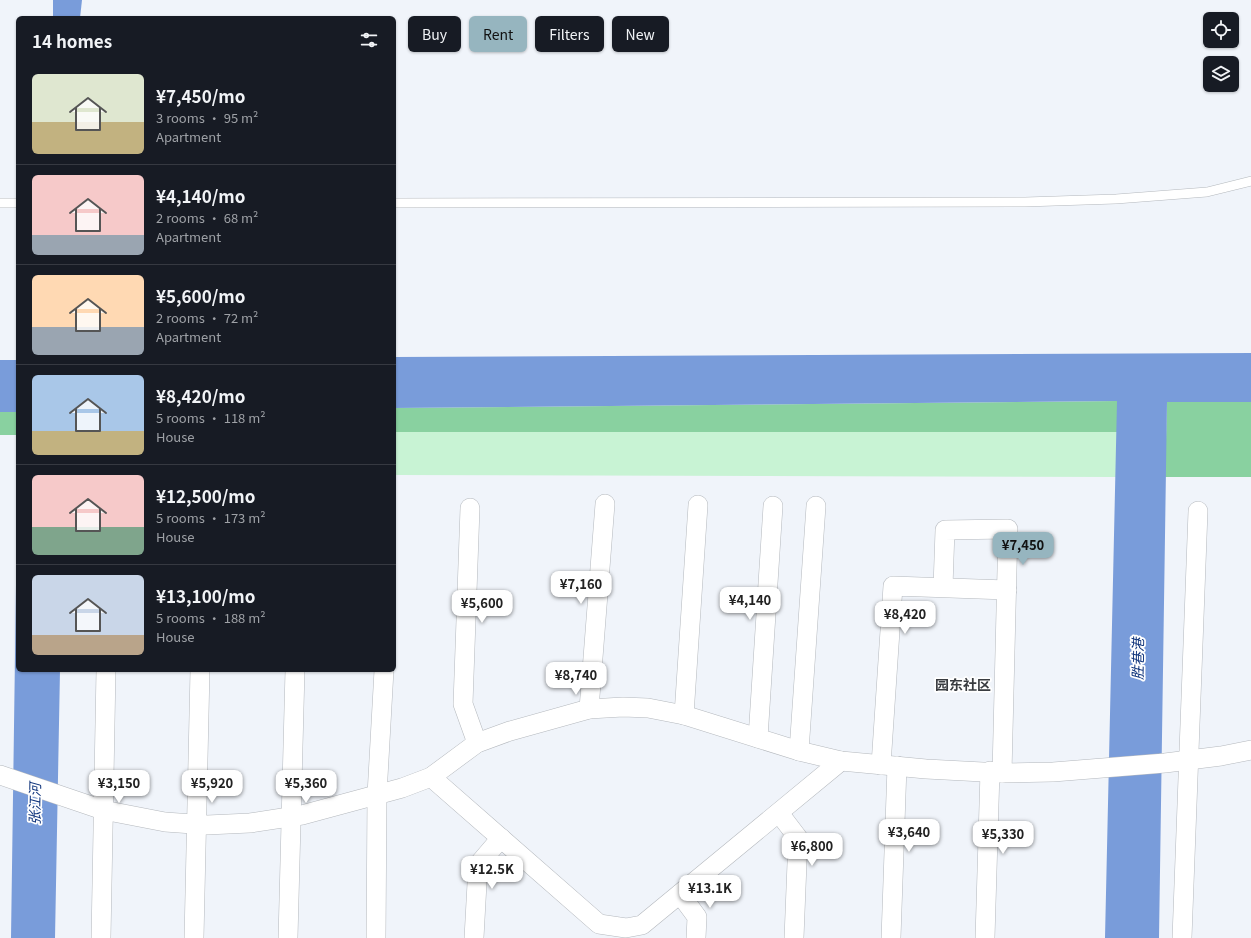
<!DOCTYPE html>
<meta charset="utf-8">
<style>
body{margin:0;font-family:Georgia,"Noto Sans SC",serif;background:#242831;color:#f1f3f6;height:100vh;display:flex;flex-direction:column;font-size:15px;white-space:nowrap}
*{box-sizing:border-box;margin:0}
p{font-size:13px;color:#9ea1a6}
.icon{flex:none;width:22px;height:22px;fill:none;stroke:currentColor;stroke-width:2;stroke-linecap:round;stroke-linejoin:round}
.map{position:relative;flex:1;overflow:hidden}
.details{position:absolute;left:16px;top:16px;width:380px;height:656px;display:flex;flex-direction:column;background:#171b24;border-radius:6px;box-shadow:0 1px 3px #0004}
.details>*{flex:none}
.guide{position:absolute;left:408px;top:16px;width:380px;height:36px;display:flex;gap:8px}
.controls{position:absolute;left:1203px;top:12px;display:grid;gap:8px}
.controls a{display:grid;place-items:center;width:36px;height:36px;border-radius:6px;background:#171b24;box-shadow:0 1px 3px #0004;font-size:20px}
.price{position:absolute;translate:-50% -34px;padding:0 9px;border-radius:8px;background:#fff;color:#222;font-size:13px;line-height:26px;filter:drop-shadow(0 1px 2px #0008)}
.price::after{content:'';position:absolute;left:50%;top:24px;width:12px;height:9px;margin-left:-6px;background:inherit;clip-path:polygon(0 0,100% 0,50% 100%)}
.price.on{background:#96b5bf;color:#111}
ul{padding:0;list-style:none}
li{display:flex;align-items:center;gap:12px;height:100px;padding:0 16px}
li+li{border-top:1px solid #363941}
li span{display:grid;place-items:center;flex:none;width:112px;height:80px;border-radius:6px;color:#555}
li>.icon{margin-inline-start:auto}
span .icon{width:48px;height:48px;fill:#fffc;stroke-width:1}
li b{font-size:17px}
h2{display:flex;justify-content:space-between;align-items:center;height:48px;padding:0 16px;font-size:17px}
.tag{padding:0 14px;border-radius:6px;background:#171b24;box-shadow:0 1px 3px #0004;font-size:14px;line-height:36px}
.tag.on{background:#96b5bf;color:#111}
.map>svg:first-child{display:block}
</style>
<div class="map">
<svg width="1251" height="938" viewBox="0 0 1251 938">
<rect width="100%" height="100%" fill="#f0f4fa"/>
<polygon fill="#c8f3d4" points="394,432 1117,432 1116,477 394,475"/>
<g fill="#89d1a0">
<polygon points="1117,401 1117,432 394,432 394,408"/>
<polygon points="1167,402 1251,402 1251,477 1165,477"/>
<rect x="0" y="412" width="18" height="23"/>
</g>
<g fill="#799cda">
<polygon points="53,0 82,0 80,18 53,18"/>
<polygon points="1251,353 1251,402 1167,402 1159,938 1105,938 1117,401 394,408 394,357"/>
<rect x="0" y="360" width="18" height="52"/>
<polygon points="18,444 18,670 60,670 55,938 11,938"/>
</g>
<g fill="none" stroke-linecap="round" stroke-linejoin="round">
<g stroke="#b4b8bd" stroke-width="10">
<g id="service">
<polyline points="0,203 18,203"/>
<polyline points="394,203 1025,202 1116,199 1207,192 1251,181"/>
</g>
</g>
<g stroke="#b4b8bd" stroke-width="20">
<g id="minor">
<polyline points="470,508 463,704 477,743"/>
<polyline points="943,587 945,530 1008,529 1002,773"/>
<polyline points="589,709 605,504"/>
<polyline points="684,715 698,505"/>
<polyline points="758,738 773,506"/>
<polyline points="799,751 816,506"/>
<polyline points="881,765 893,586 1007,590"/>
<polyline points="0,775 103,810 165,822 207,825 250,823 302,815 402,788 431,777 477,743 510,731 589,709 623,707 648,708 684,715 799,751 841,761 926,769 1002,773 1053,772 1165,763 1221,756 1251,750"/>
<polyline points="431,777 599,924 626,928 642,925 841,761"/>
<polyline points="779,813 798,838 794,938"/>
<polyline points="680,894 697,917 696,938"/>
<polyline points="101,938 106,670"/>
<polyline points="194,938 200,670"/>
<polyline points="288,938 295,670"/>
<polyline points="376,938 377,795 384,670"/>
<polyline points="474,938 478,865 501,838"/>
<polyline points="891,938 897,766"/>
<polyline points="985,938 990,771"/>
<polyline points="1182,938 1198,511"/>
</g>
</g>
<use href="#service" stroke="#fff" stroke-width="9"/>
<use href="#minor" stroke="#fff" stroke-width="19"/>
</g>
<g text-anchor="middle" stroke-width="3.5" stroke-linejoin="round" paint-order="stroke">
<g font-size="14" font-style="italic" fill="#0e337b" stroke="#fff">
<text transform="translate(1138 659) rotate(-89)" y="5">胜巷港</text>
<text transform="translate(35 804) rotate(-89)" y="5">张江河</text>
</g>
<g font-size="14" font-weight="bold" fill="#393c40" stroke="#fff">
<text x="963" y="690">园东社区</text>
</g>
</g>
</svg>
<div class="controls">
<a><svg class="icon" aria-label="locate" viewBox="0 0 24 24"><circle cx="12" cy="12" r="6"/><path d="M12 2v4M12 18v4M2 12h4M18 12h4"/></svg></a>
<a><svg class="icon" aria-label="layers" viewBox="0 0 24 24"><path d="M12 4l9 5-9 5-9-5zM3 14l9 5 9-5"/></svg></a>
</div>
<b class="price on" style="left:1023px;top:566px">¥7,450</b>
<b class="price" style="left:581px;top:605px">¥7,160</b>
<b class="price" style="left:750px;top:621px">¥4,140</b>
<b class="price" style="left:482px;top:624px">¥5,600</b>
<b class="price" style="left:905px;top:635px">¥8,420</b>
<b class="price" style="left:576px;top:696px">¥8,740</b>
<b class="price" style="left:119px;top:804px">¥3,150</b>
<b class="price" style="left:212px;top:804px">¥5,920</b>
<b class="price" style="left:306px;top:804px">¥5,360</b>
<b class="price" style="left:909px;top:853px">¥3,640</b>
<b class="price" style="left:1003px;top:855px">¥5,330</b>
<b class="price" style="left:812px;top:867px">¥6,800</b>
<b class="price" style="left:492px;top:890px">¥12.5K</b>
<b class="price" style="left:710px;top:909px">¥13.1K</b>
<div class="guide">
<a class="tag">Buy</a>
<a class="tag on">Rent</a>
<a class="tag">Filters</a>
<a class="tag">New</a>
</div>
<section class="details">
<h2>14 homes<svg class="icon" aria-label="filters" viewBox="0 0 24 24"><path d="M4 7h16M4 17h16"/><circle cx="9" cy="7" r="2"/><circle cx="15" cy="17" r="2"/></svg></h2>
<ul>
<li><span style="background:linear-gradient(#dfe7d0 60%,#c2b280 0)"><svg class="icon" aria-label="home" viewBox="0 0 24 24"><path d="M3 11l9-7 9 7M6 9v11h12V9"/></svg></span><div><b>¥7,450/mo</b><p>3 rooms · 95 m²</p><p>Apartment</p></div></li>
<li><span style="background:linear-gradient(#f6c9c9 75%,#9aa5b1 0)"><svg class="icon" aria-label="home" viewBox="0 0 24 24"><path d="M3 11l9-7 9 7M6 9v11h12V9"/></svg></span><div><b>¥4,140/mo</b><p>2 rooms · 68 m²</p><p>Apartment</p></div></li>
<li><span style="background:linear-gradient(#ffd9b3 65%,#9aa5b1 0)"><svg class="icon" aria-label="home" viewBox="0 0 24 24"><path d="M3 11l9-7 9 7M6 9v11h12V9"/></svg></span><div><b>¥5,600/mo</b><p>2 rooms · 72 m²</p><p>Apartment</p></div></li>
<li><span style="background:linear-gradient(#a9c7e8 70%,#c2b280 0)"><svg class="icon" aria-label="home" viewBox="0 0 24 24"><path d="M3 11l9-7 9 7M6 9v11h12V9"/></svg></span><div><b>¥8,420/mo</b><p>5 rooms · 118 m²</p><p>House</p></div></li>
<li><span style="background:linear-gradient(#f6c9c9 65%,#7fa58c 0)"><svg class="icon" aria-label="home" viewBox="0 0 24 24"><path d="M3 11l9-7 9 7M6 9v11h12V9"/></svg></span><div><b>¥12,500/mo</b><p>5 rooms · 173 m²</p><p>House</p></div></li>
<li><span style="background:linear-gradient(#c9d6e8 75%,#b9a48a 0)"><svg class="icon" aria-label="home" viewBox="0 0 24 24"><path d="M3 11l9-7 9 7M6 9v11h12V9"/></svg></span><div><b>¥13,100/mo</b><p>5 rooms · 188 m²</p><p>House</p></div></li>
</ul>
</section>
</div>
